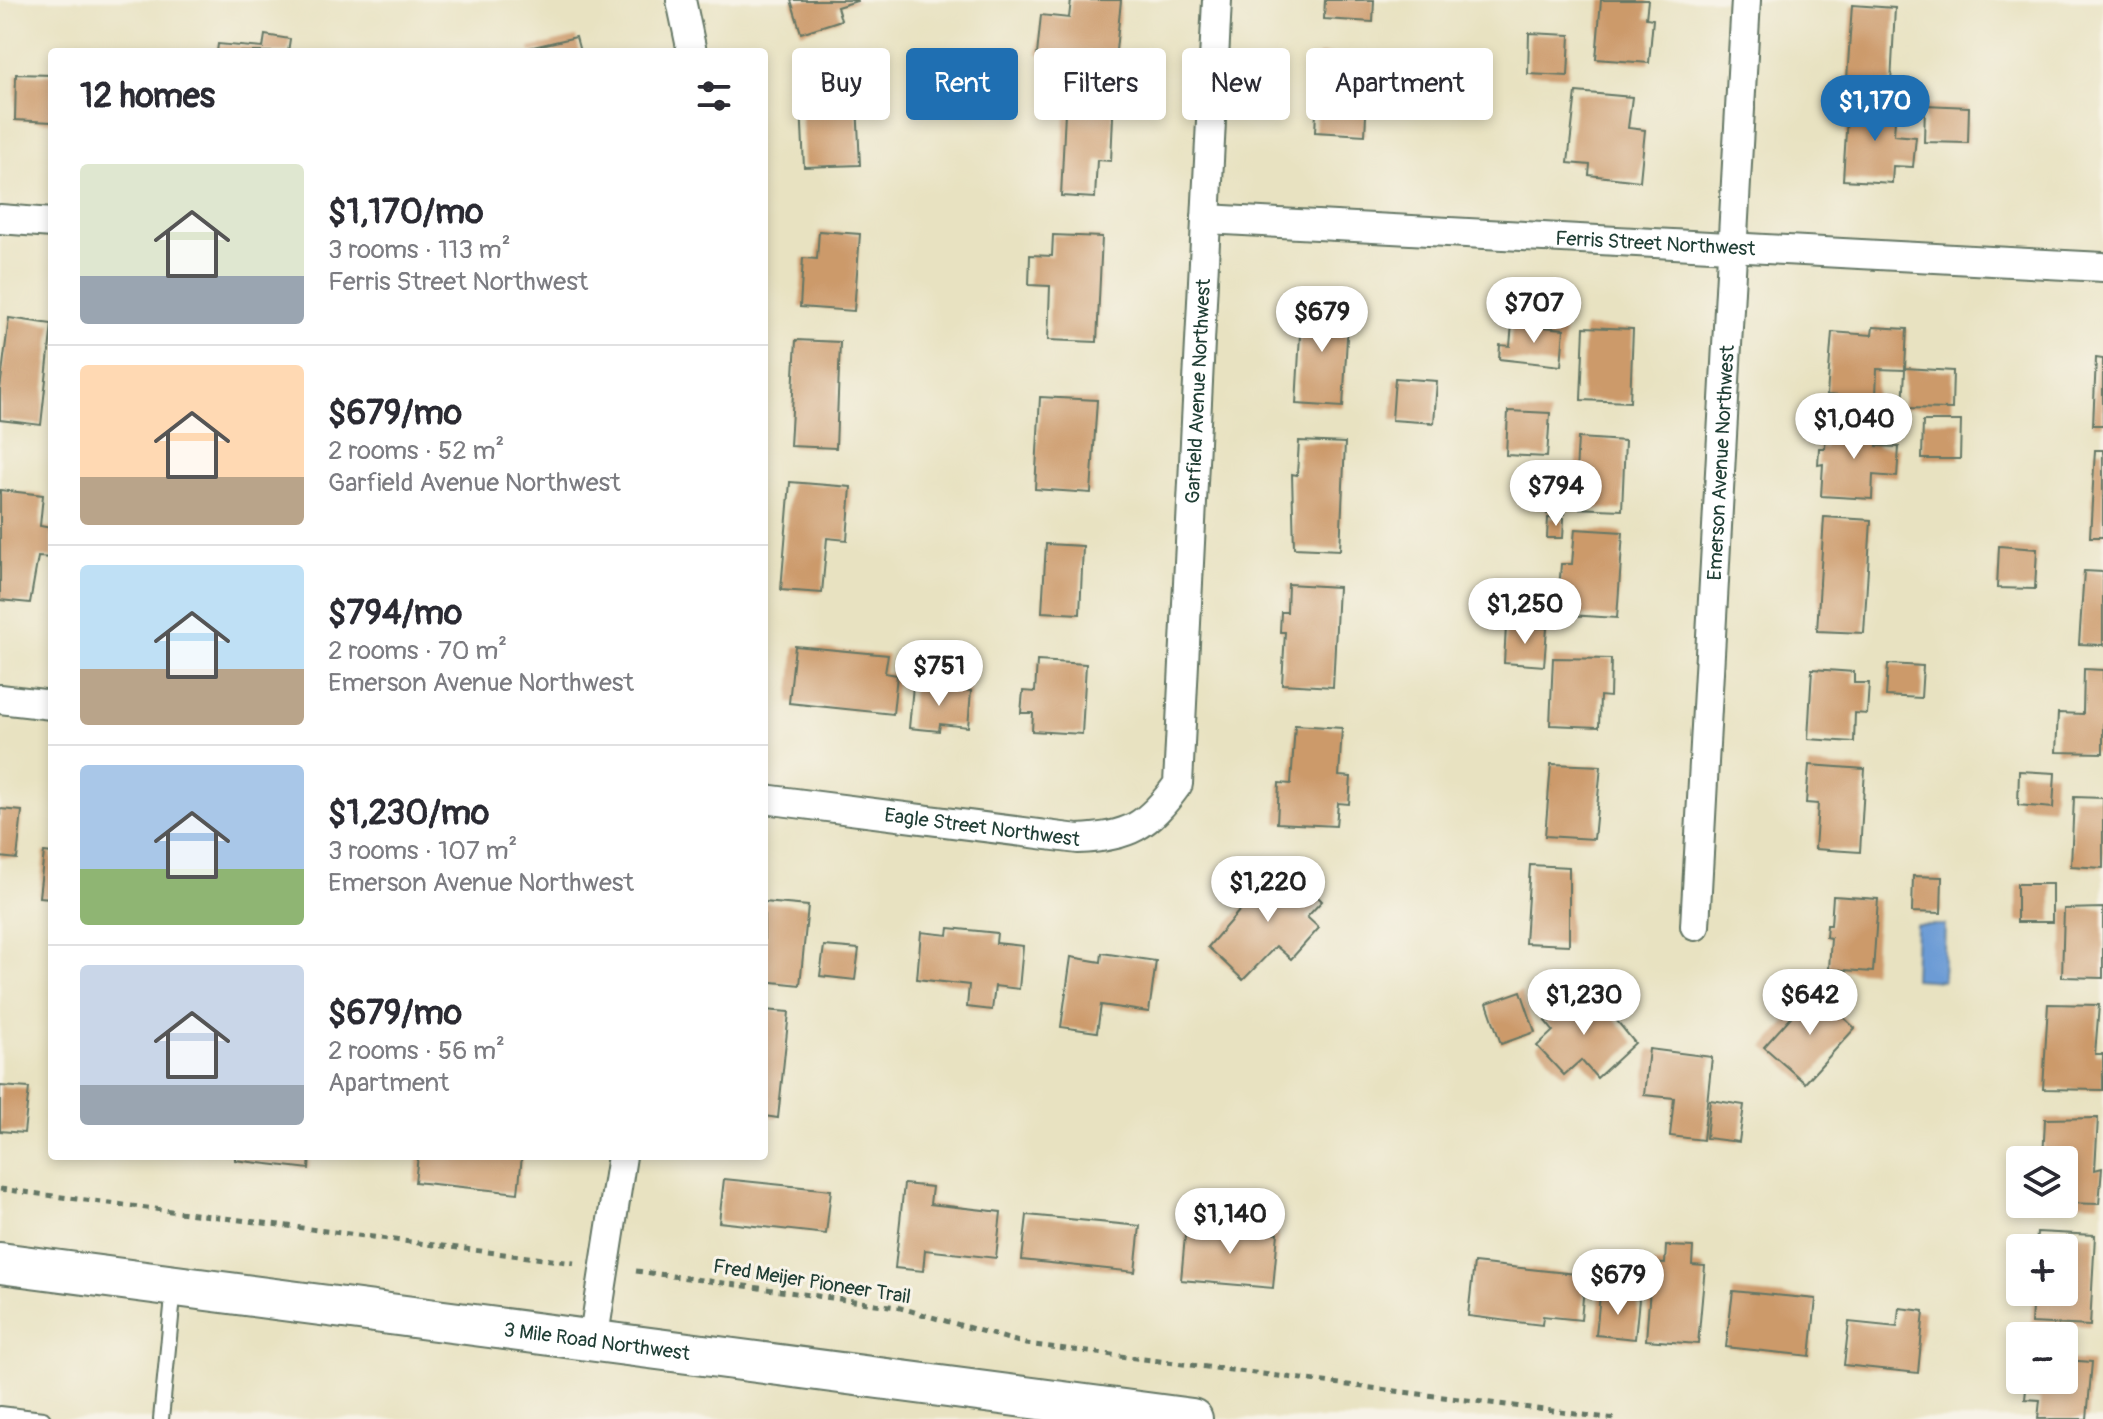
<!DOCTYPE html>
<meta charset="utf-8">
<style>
body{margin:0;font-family:Pangolin,sans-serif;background:#f7f7f7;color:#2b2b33;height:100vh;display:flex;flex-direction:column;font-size:30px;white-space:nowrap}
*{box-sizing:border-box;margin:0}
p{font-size:26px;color:#7c7c81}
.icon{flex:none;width:44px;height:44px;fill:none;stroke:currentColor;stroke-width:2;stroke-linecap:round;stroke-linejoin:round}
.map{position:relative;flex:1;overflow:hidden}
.side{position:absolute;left:48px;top:48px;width:720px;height:1112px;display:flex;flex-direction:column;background:#fff;border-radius:8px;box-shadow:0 4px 12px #0003}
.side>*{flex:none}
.hud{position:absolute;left:792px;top:48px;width:760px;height:72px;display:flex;gap:16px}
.buttons{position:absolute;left:2006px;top:1146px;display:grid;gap:16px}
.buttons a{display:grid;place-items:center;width:72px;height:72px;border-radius:8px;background:#fff;box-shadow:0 4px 12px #0003;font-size:40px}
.price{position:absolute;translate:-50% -68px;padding:0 18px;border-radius:28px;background:#fff;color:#222;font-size:26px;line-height:52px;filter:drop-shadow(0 2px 4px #0008)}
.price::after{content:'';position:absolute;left:50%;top:48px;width:24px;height:18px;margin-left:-12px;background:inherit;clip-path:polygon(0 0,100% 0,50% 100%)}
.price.current{background:#1f6fb2;color:#fff}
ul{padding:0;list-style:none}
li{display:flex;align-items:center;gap:24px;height:200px;padding:0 32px}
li+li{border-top:2px solid #e1e1e2}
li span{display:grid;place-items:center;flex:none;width:224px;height:160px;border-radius:8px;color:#555}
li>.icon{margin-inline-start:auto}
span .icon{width:96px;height:96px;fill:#fffc;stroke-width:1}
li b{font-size:34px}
h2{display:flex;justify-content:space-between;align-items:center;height:96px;padding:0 32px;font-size:34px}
.pill{padding:0 28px;border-radius:8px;background:#fff;box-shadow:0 4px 12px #0003;font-size:28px;line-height:72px}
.pill.current{background:#1f6fb2;color:#fff}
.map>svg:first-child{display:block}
</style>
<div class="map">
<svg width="2103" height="1419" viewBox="0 0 2103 1419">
<rect width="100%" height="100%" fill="#f7f3e8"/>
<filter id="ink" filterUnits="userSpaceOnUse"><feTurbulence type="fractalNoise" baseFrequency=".0125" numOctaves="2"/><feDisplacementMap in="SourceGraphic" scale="16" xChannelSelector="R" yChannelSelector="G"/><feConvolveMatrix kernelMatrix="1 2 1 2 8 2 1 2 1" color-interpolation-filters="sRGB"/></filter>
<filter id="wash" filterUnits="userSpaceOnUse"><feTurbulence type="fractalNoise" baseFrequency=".006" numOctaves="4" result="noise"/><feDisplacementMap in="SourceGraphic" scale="32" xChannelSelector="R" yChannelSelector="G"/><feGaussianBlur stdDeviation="1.8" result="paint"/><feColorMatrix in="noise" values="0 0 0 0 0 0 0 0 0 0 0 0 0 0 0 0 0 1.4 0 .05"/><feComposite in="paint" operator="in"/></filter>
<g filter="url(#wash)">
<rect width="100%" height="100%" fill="#e8e2c1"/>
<polygon fill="#6c9bd5" stroke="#466c84" stroke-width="2" points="1916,925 1945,925 1943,981 1914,979"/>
<g id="blocks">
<g fill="#cc9a6a">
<polygon points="791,0 857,0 857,1 837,7 841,20 801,33"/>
<polygon points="1071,0 1121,0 1115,61 1037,55 1041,15 1069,18"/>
<polygon points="1325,0 1374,0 1373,22 1324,19"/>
<polygon points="1601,0 1648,0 1646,18 1653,19 1649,63 1596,59"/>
<polygon points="1852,5 1895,8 1891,83 1847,80"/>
<polygon points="1529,33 1570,35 1568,76 1528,74"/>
<polygon points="265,35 290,39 288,52 217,52 218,44 263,48"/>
<polygon points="576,37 580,52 530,52 529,48"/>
<polygon points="1319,54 1369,57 1365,135 1315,132"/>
<polygon points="855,62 860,165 804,167 799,64"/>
<polygon points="16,74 52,75 52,122 15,120"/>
<polygon points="1066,91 1114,94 1111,161 1097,160 1095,198 1061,196"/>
<polygon points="1576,92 1632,97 1628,128 1645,130 1640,181 1589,175 1590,165 1568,163"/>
<polygon points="1848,100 1896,103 1894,135 1916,137 1913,167 1893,166 1892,183 1843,180"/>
<polygon points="1925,105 1969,107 1968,143 1924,142"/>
<polygon points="819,231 860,234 854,311 800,307 803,258 817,259"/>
<polygon points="1053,235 1102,237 1097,342 1048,340 1050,286 1029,285 1030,255 1052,256"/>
<polygon points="1302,300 1349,303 1343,407 1296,404"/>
<polygon points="9,318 52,324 41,425 0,420 0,389"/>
<polygon points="1512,324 1564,329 1561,366 1499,359 1500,345 1510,346"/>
<polygon points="1584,327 1633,329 1630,402 1581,400"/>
<polygon points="1873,327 1907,329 1905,368 1953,371 1952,409 1903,408 1905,370 1877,369 1876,398 1827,395 1832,332 1872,335"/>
<polygon points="796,340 840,342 836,448 790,446"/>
<polygon points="2096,358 2103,359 2103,425 2093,425"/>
<polygon points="1395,378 1437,381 1434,423 1392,420"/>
<polygon points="1040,397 1097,400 1091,493 1035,489"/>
<polygon points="1508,411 1550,413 1547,457 1506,455"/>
<polygon points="1923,421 1961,421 1960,459 1922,459"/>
<polygon points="1826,424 1878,427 1877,446 1899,447 1897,477 1873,475 1872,499 1821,496 1823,464 1818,465 1819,448 1825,448"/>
<polygon points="1578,438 1625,441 1622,510 1574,508"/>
<polygon points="1299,441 1345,443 1340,550 1294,548 1292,474 1297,475"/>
<polygon points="2095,450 2103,450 2103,537 2090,537"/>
<polygon points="790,482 851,487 847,540 827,538 822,593 781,590"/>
<polygon points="0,490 43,495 40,526 52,528 52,558 38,557 30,603 0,600"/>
<polygon points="1548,494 1565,494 1564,514 1547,514"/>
<polygon points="1824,517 1871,520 1864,633 1817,631"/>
<polygon points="1548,518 1564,518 1563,538 1547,538"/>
<polygon points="1575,529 1623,532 1617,618 1569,615 1571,593 1559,592 1561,564 1572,564"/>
<polygon points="1046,544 1083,546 1080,614 1042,612"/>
<polygon points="1999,546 2037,549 2035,589 1997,588"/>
<polygon points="2084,571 2103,572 2103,645 2079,644"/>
<polygon points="1288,584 1338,587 1333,687 1282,684 1285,632 1280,632 1281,612 1287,612"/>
<polygon points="1506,626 1547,628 1544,666 1504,663"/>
<polygon points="795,646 888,655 885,673 897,675 893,714 789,703"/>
<polygon points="1553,658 1611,659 1610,697 1600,696 1599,727 1550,725"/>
<polygon points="1037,661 1086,664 1082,734 1032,731 1033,713 1021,713 1023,691 1035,692"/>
<polygon points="1888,664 1923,666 1921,698 1886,696"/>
<polygon points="1812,669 1854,672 1854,683 1869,683 1867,714 1855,713 1854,742 1808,739"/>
<polygon points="2084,669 2103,670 2103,753 2056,752 2058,713 2083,714"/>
<polygon points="913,686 971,691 968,727 940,724 939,731 909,728"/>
<polygon points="1295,725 1342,728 1339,776 1351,777 1349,804 1338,803 1336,826 1277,823 1279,783 1291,784"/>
<polygon points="1551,764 1601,766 1594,839 1545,836"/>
<polygon points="1809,765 1865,769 1860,852 1815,849 1818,804 1806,803"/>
<polygon points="2019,771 2055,773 2053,808 2018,805"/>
<polygon points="2074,797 2103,798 2103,868 2071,866"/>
<polygon points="0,809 22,811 17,859 0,857"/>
<polygon points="44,852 52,853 52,898 39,897"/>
<polygon points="1285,865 1322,901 1307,917 1319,928 1291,959 1276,946 1243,980 1208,947 1259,888 1261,891"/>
<polygon points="1530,865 1569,867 1569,945 1525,943"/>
<polygon points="1913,876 1942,877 1941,913 1912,912"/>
<rect x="2017" y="884" width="35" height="38"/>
<polygon points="1833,896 1878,899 1873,972 1829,969 1831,938 1826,937 1827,925 1831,925"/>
<polygon points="764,902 808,906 800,985 764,981"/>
<polygon points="2103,908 2103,978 2062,977 2064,909"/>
<polygon points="949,928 997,933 996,943 1023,946 1019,989 995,986 992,1010 967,1007 969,985 917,979 921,932 948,935"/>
<polygon points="824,946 859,949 855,980 820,976"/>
<polygon points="1102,953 1156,961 1149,1012 1101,1005 1097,1032 1061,1027 1071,957 1101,962"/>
<polygon points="1579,990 1598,1010 1604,1005 1635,1043 1597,1078 1581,1060 1564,1075 1537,1046 1553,1031 1545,1021"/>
<polygon points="1521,991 1535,1032 1501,1044 1487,1003"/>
<polygon points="1814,991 1855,1028 1805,1083 1764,1047"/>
<polygon points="2048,1004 2099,1005 2095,1054 2103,1054 2103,1090 2043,1089"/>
<polygon points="764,1010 789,1012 778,1118 764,1116"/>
<polygon points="1649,1049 1712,1057 1703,1140 1670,1136 1674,1098 1644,1095"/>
<polygon points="0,1086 29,1088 24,1133 0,1131"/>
<polygon points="1710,1100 1744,1105 1739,1142 1706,1138"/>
<polygon points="2098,1118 2095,1170 2102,1168 2099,1204 2064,1203 2064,1160 2043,1160 2045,1119"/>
<polygon points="235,1156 310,1156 309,1169 235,1160"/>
<polygon points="418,1156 522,1156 518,1193 415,1182"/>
<polygon points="724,1179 831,1190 826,1234 719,1222"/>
<polygon points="904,1184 932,1187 930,1204 1001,1212 996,1258 925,1250 923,1271 895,1268"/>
<polygon points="1027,1215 1140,1226 1135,1272 1022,1260"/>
<polygon points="1186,1225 1278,1233 1273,1288 1181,1280"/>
<polygon points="2037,1232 2095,1235 2090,1326 2031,1323 2033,1292 2064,1292 2064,1248 2036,1248"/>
<polygon points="1666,1246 1693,1247 1692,1265 1705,1266 1698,1344 1646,1340 1652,1263 1665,1264"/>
<polygon points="1474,1263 1585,1275 1581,1320 1543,1316 1542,1325 1468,1316"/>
<polygon points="1733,1291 1816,1299 1810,1356 1726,1347"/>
<polygon points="1600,1295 1639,1299 1635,1339 1596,1335"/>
<polygon points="1899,1308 1924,1311 1918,1373 1844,1365 1849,1322 1897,1327"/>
<polygon points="2064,1360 2092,1362 2087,1419 2038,1419 2040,1400 2025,1399 2027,1380 2064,1380"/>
</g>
</g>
</g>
<g filter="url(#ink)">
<use href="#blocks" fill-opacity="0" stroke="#657765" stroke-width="2"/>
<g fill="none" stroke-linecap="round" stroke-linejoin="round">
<g stroke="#657765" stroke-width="18">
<g id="lane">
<polyline points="0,1414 43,1419"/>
<polyline points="161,1419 174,1287"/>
</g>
</g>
<g stroke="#657765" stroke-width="32">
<g id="street">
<polyline points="681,0 692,52"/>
<polyline points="0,219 52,223"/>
<path id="s1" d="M1206 219 2103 267"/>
<polyline points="0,699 52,705"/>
<path id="s2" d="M764 799 1078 839C1129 837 1148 826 1178 784L1217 0"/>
<path id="s3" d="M1695 926 1746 0"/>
<polyline points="593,1342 622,1156"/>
</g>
</g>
<g stroke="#657765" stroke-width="44">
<g id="secondary">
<path id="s4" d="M0 1263 1192 1419"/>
</g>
</g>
<g stroke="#657765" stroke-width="5" stroke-dasharray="6 6" stroke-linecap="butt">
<polyline points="0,1189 574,1263"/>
<polyline points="636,1271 897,1307 1026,1344 1616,1419"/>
</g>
<use href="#lane" stroke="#fff" stroke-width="14"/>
<use href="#street" stroke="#fff" stroke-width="28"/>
<use href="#secondary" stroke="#fff" stroke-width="40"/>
</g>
</g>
<g text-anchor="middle" stroke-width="6" stroke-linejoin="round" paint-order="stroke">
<g font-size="20" fill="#1f3d34" stroke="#f7f3e8">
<text dy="7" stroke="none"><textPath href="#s1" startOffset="450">Ferris Street Northwest</textPath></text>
<text dy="7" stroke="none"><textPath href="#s2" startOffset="830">Garfield Avenue Northwest</textPath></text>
<text dy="7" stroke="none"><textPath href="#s3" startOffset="464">Emerson Avenue Northwest</textPath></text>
<text dy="7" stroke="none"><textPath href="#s2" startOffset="220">Eagle Street Northwest</textPath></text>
<text transform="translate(812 1281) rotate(9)" y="7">Fred Meijer Pioneer Trail</text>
<text dy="7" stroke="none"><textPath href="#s4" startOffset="602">3 Mile Road Northwest</textPath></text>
</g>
</g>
</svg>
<div class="buttons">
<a><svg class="icon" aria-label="layers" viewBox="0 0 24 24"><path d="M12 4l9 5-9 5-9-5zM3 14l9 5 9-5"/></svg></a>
<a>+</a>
<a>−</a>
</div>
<b class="price current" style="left:1875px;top:143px">$1,170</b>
<b class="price" style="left:1534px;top:345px">$707</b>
<b class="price" style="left:1322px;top:354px">$679</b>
<b class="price" style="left:1854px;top:461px">$1,040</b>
<b class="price" style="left:1556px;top:528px">$794</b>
<b class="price" style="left:1525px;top:646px">$1,250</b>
<b class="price" style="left:939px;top:708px">$751</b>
<b class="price" style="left:1268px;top:924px">$1,220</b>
<b class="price" style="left:1584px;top:1037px">$1,230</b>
<b class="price" style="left:1810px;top:1037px">$642</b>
<b class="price" style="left:1230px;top:1256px">$1,140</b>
<b class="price" style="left:1618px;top:1317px">$679</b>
<div class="hud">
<a class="pill">Buy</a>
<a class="pill current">Rent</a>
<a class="pill">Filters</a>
<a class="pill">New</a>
<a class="pill">Apartment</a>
</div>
<section class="side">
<h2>12 homes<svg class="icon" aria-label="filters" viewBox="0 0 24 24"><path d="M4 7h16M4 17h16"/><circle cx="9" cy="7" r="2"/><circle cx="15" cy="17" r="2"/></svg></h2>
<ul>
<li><span style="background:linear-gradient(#dfe7d0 70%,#9aa5b1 0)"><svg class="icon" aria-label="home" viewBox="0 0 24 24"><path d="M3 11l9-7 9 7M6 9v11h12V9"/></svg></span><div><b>$1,170/mo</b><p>3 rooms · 113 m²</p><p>Ferris Street Northwest</p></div></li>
<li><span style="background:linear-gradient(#ffd9b3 70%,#b9a48a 0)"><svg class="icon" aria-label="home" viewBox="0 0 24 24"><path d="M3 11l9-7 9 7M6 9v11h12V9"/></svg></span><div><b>$679/mo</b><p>2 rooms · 52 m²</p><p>Garfield Avenue Northwest</p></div></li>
<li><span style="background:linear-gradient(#bfe0f5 65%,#b9a48a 0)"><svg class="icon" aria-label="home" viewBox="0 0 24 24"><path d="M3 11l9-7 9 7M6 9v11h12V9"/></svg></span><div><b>$794/mo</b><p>2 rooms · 70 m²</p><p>Emerson Avenue Northwest</p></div></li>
<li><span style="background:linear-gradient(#a9c7e8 65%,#8fb573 0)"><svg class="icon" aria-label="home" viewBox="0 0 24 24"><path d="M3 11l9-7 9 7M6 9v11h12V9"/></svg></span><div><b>$1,230/mo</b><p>3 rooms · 107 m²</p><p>Emerson Avenue Northwest</p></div></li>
<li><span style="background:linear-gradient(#c9d6e8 75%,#9aa5b1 0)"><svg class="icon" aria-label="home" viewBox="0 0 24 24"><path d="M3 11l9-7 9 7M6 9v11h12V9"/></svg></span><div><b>$679/mo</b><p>2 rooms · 56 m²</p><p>Apartment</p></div></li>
</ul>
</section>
</div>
